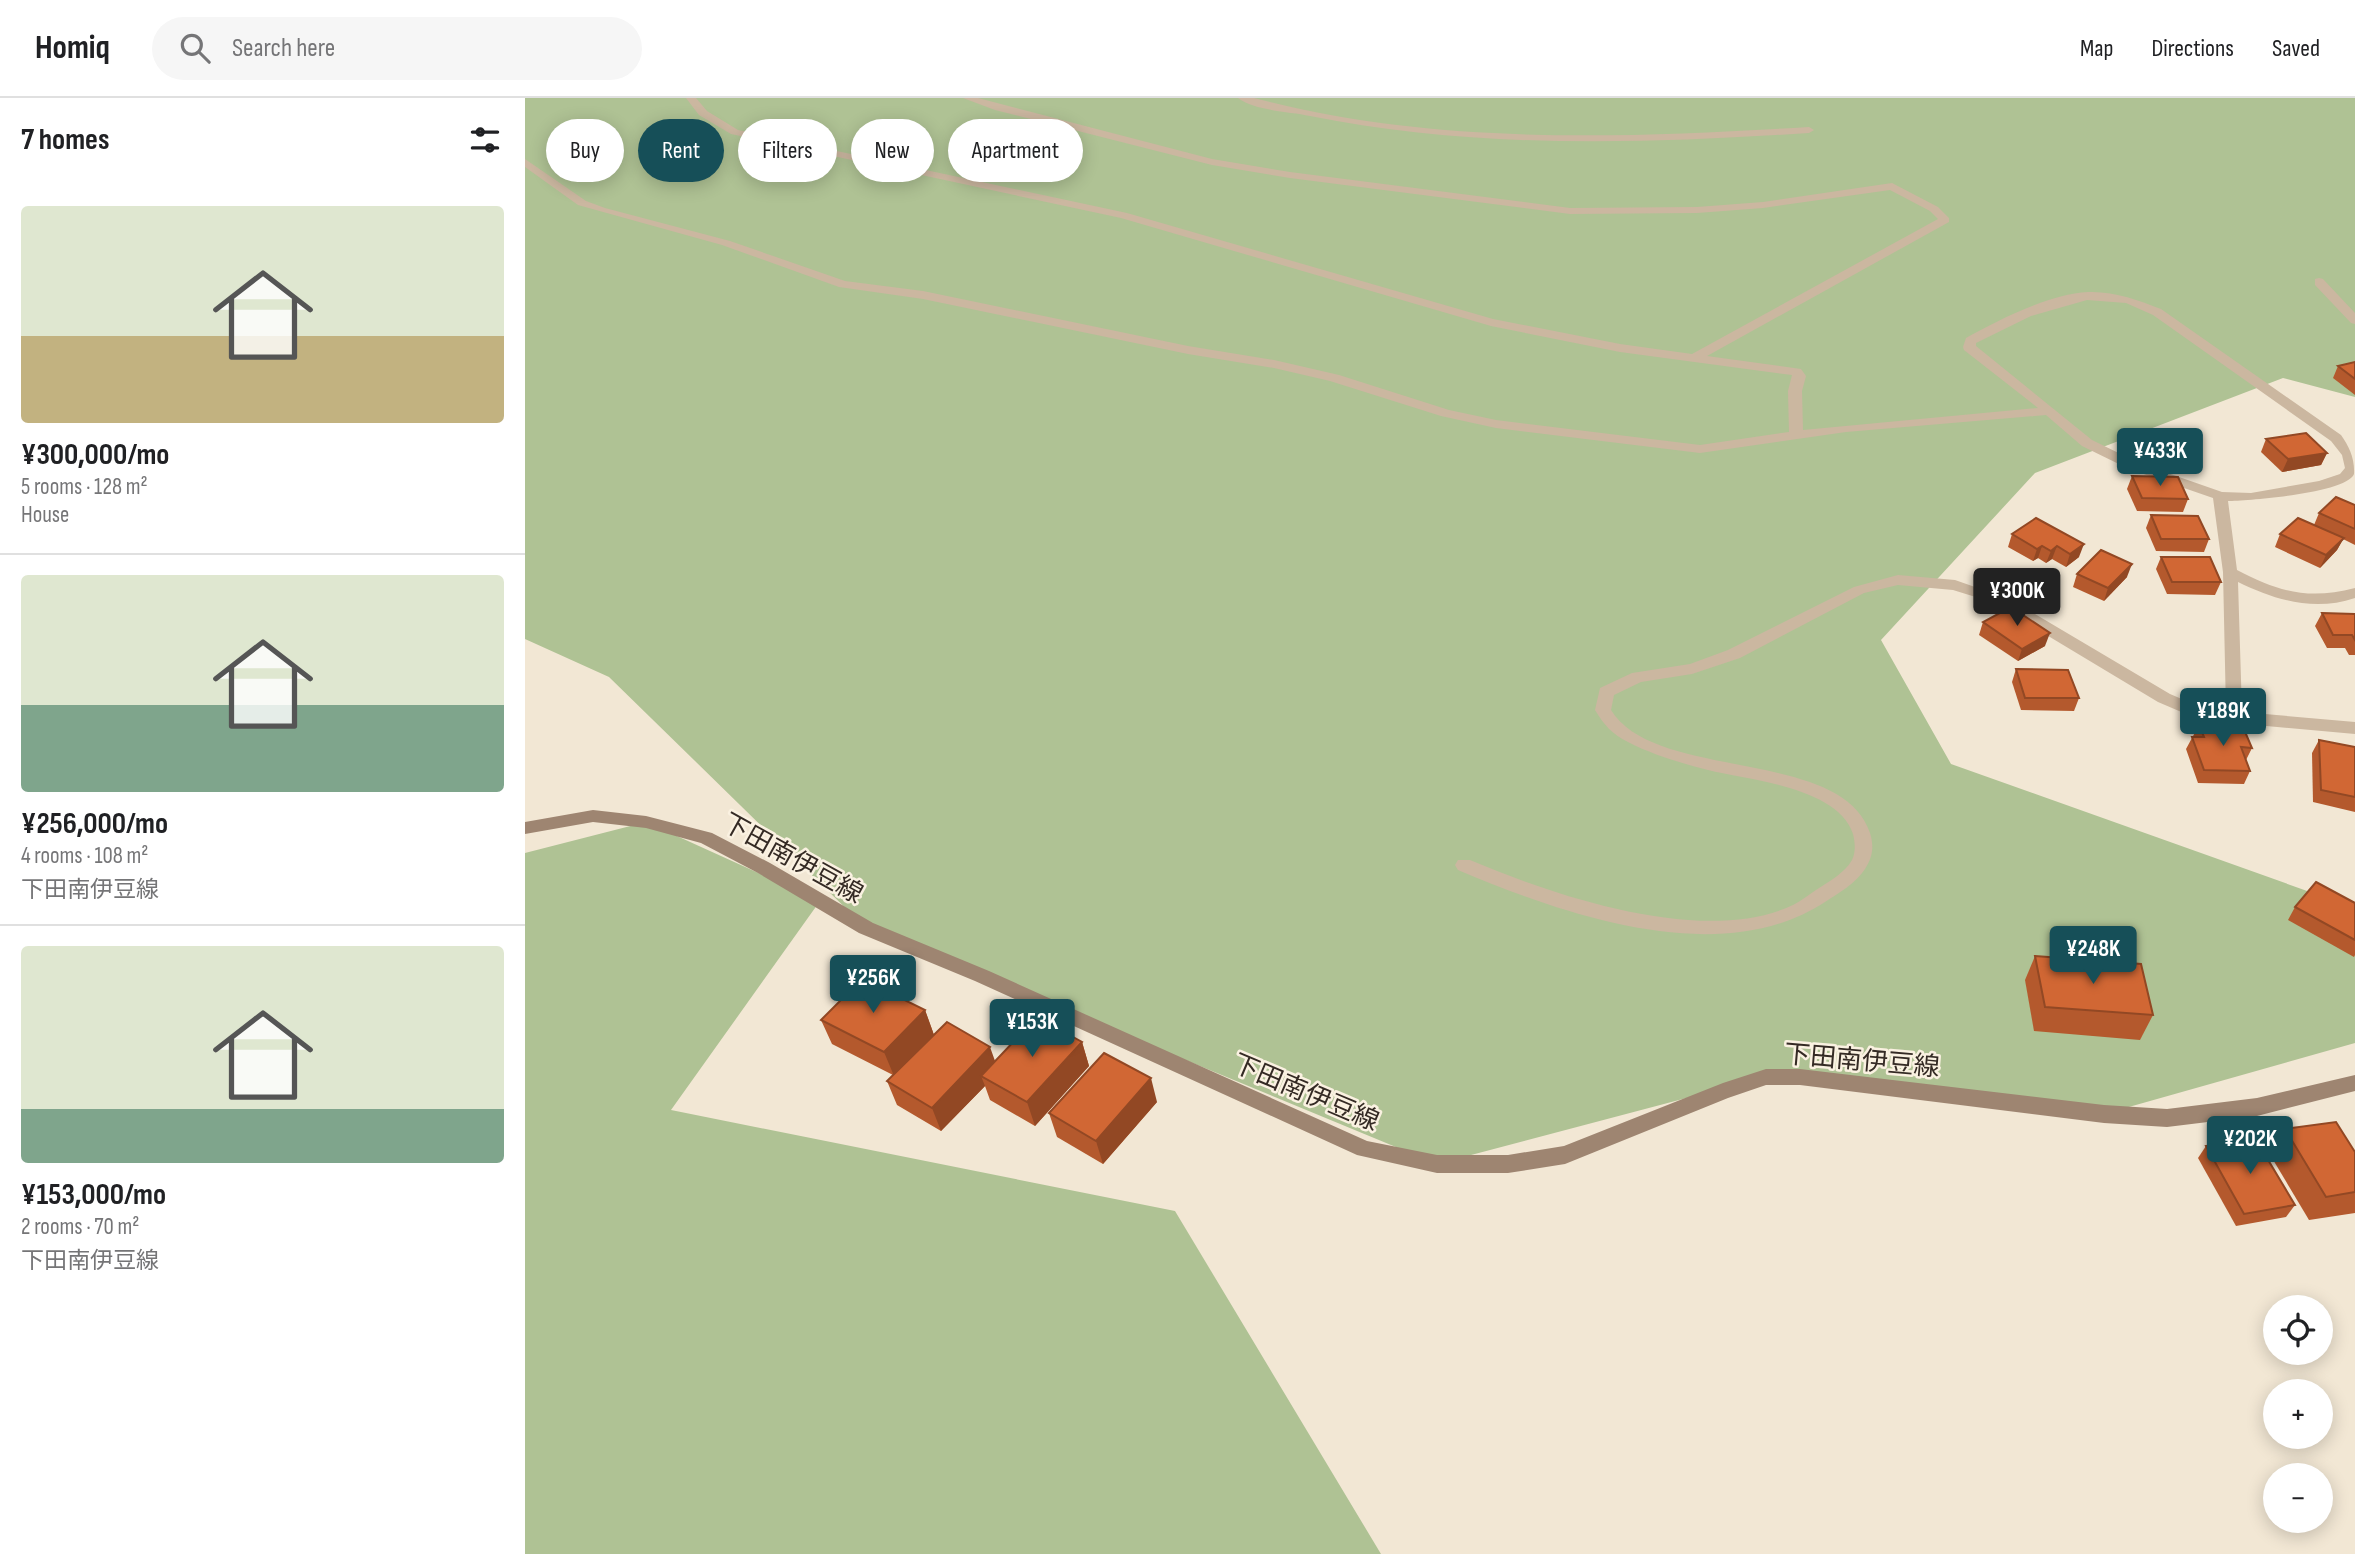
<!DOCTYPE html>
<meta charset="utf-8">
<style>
body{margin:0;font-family:"Sofia Sans Condensed","Noto Sans JP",sans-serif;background:#f6f6f6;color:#202124;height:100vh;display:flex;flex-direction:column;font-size:26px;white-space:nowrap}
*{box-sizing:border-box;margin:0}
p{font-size:23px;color:#757577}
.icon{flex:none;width:38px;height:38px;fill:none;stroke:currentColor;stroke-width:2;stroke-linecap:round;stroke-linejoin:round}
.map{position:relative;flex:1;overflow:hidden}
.panel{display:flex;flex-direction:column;background:#fff;width:525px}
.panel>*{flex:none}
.top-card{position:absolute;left:21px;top:21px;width:665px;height:63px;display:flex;gap:14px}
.tools{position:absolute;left:1738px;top:1197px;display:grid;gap:14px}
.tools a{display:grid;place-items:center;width:70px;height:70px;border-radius:50%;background:#fff;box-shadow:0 4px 18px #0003;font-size:35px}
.price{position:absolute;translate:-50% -60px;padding:0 16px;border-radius:7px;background:#164f58;color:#fff;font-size:23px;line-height:46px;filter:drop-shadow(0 2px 4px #0008)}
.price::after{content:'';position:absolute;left:50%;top:42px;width:21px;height:16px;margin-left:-10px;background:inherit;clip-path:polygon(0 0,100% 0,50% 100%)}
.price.active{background:#222;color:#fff}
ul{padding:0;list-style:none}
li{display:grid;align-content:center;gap:14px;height:371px;padding:0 21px}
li+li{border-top:2px solid #e0e0e0}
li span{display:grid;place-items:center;height:217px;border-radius:7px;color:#555}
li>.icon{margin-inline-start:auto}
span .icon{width:126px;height:126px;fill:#fffc;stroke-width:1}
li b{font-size:30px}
h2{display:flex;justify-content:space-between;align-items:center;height:84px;padding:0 21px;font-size:30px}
.chip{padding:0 24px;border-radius:32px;background:#fff;box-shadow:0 4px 18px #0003;font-size:24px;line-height:63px}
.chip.active{background:#164f58;color:#fff}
header{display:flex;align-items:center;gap:42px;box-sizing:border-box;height:98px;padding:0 35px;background:#fff;border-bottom:2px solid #e0e0e0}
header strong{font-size:33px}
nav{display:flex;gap:38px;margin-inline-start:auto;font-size:24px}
.search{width:490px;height:63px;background:#f6f6f6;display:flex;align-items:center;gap:18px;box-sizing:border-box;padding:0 24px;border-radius:38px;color:#757577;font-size:26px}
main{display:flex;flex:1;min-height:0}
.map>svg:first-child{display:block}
</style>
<header>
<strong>Homiq</strong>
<div class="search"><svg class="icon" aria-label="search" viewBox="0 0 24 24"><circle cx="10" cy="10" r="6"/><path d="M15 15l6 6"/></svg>Search here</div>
<nav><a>Map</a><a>Directions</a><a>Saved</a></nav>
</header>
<main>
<section class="panel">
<h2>7 homes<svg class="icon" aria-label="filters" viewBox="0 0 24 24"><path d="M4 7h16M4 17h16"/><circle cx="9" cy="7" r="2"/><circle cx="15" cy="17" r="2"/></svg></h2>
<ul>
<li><span style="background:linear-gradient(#dfe7d0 60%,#c2b280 0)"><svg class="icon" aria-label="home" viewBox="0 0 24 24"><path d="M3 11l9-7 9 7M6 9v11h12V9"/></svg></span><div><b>¥300,000/mo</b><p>5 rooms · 128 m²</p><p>House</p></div></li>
<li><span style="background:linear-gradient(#dfe7d0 60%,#7fa58c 0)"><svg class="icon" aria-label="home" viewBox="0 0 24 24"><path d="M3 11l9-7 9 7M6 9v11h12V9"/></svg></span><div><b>¥256,000/mo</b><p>4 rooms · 108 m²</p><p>下田南伊豆線</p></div></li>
<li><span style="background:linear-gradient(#dfe7d0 75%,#7fa58c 0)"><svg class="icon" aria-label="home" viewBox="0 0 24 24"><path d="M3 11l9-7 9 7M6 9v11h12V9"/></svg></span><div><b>¥153,000/mo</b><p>2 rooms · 70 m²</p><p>下田南伊豆線</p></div></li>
</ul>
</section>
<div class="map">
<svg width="1830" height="1456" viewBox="0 0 1830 1456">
<rect width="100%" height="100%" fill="#f2e7d4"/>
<g fill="#afc294">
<polygon points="0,0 1830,0 1830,299 1758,280 1510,375 1356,542 1426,666 1830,810 1830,945 1579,1016 1241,979 912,1066 341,830 84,579 0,541"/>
<polygon points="121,724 295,803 146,1012 650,1113 856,1456 0,1456 0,755"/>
</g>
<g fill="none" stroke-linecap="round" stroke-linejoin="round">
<g fill="#cbb7a0" fill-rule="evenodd">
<path d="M161 0H171L182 13 213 32 602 115 968 221 1095 246 1167 256 1413 121 1405 113 1365 92 1238 110 1172 115 1045 116 765 80 687 67 470 12 438 0H453L687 61 765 74 1045 110 1172 109 1238 104 1367 85 1413 109 1424 120V124L1182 258 1276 271 1281 278 1277 293 1278 332 1513 310 1439 252 1438 249 1441 240C1473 222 1524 196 1563 194 1589 193 1613 202 1636 211L1816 337C1824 348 1830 361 1829 376 1822 395 1723 403 1703 403L1712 472C1754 494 1784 502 1830 490V500C1789 514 1750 502 1713 484L1717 614 1830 624V636L1698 624 1661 616 1633 604 1495 521 1457 501 1428 492 1373 487 1339 495 1215 560 1167 576 1116 584 1089 597 1086 612C1130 684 1317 649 1345 735 1349 748 1348 759 1340 771 1331 785 1314 795 1300 804 1195 873 1037 816 933 772L930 767 933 762H945C1030 798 1180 849 1268 807 1276 803 1283 797 1291 792 1303 784 1320 775 1327 762 1331 754 1330 744 1328 736 1313 689 1223 682 1183 672 1156 665 1128 657 1103 644 1087 636 1079 627 1070 612L1075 590 1107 575 1165 566 1203 552 1329 489 1373 477 1430 482 1467 495 1505 513 1645 596 1671 607 1701 613 1698 474 1688 400 1604 371 1557 348 1521 317 1321 334 1175 355 971 330 916 318 805 283 749 270 663 256 398 201 314 189 197 147 53 107 0 69V61L61 103 80 110 205 143 320 183 398 193 663 248 749 262 814 277 924 312 971 322 1175 347 1264 334 1263 293 1267 277 1095 254 966 228 596 120 206 36 174 17ZM1562 202 1601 205 1628 217 1806 343 1817 357 1820 370 1815 376 1794 383 1726 395 1697 394 1614 365 1567 342 1451 248V245L1506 218Z"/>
<path d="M713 0H729C909 48 1100 40 1284 29L1289 32 1284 35C1117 46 949 51 785 18 763 13 730 13 713 0Z"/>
<polygon points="1794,180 1798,181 1830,215 1830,226 1826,225 1790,187 1790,181"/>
</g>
<polygon fill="#9e8571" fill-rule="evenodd" points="68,712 121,718 187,735 245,765 348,825 464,873 842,1043 912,1057 983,1057 1039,1048 1198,985 1241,971 1275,971 1579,1007 1642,1011 1732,1000 1830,977 1830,993 1732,1018 1642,1029 1579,1025 1275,987 1241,987 1203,1000 1040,1066 983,1075 912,1075 832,1057 450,883 334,835 233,775 176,745 121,730 68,724 0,736 0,724"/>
</g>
<g fill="#b4592d">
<polygon points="1830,264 1830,297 1808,280 1813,268"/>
<polygon points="1741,341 1802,355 1796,367 1757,374 1736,354"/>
<polygon points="1607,378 1663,401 1658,414 1612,413 1602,391"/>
<polygon points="1830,407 1830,447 1818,441 1812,452 1795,470 1750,449 1755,436 1789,427 1794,415"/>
<polygon points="1626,417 1684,441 1679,454 1631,453 1621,430"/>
<polygon points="1511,420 1554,459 1541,469 1527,461 1521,465 1513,460 1508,463 1483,449 1487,436"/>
<polygon points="1636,459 1696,484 1690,497 1642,496 1631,471"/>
<polygon points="1552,476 1602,479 1579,503 1548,489"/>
<polygon points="1797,515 1830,516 1830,557 1824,557 1820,550 1802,550 1790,528"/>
<polygon points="1458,524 1520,548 1493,563 1454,537"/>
<polygon points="1491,571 1554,600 1549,613 1496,612 1487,584"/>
<polygon points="1674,627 1727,650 1721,662 1725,673 1719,686 1673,685 1661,651"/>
<polygon points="1794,642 1830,649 1830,714 1788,704 1787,655"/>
<polygon points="1830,805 1830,857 1829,859 1763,822 1770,809"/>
<polygon points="1510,858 1628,917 1615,942 1509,933 1500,882"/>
<polygon points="400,912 409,937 470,963 557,944 564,968 510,1028 465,1002 460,988 416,1033 372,1007 362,983 368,977 307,946 296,922"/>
<polygon points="632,1004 578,1066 532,1039 524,1015"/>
<polygon points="1760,1031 1830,1054 1830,1115 1784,1122 1744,1055"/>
<polygon points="1681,1048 1770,1107 1761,1119 1711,1128 1673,1060"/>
</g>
<g fill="#924824">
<polygon points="1802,355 1796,367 1757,374 1763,361"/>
<polygon points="1819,440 1812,452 1795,470 1801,457"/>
<polygon points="1559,446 1554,459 1541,469 1545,456"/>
<polygon points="1517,448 1513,460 1508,463 1512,451"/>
<polygon points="1532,448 1527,461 1521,465 1526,453"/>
<polygon points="1607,466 1602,479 1579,503 1583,490"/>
<polygon points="1525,535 1520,548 1493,563 1497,551"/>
<polygon points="400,912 409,937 369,978 359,954"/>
<polygon points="557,944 564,968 510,1028 502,1004"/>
<polygon points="465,949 474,974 456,978 460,988 416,1033 407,1010"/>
<polygon points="626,980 632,1004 578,1066 571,1043"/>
</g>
<g fill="#d16734" stroke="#924824" stroke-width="2">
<polygon points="1830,264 1830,281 1813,268"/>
<polygon points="1781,335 1802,355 1763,361 1741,341"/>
<polygon points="1607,378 1653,379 1663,401 1617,400"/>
<polygon points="1811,399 1830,407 1830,431 1794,415"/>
<polygon points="1626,417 1673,418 1684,441 1636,441"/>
<polygon points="1511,420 1559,446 1545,456 1532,448 1526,453 1517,448 1512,451 1487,436"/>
<polygon points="1773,420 1819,440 1801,457 1755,436"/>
<polygon points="1576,452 1607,466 1583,490 1552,476"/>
<polygon points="1636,459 1685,459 1696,484 1647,484"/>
<polygon points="1486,509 1525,535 1497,551 1458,524"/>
<polygon points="1797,515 1830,516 1830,542 1827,537 1808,537"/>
<polygon points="1491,571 1543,572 1554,600 1500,600"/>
<polygon points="1674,627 1718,629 1727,650 1716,649 1725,673 1679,672 1667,639 1679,639"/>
<polygon points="1794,642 1830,649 1830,699 1796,692"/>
<polygon points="1791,784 1830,805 1830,842 1770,809"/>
<polygon points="1510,858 1616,866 1628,917 1520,909"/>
<polygon points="337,881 400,912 359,954 296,922"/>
<polygon points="512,919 557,944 502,1004 456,978"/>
<polygon points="422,924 465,949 407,1010 362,983"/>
<polygon points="579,955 626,980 571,1043 524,1015"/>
<polygon points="1811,1024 1830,1054 1830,1094 1801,1099 1760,1031"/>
<polygon points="1730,1040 1770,1107 1719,1116 1681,1048"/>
</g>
<g text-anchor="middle" stroke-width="5" stroke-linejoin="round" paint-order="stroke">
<g font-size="26" fill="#342a24" stroke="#faf1e1">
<text transform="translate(268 760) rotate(29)" y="9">下田南伊豆線</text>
<text transform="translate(1337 962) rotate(5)" y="9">下田南伊豆線</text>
<text transform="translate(781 994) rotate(23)" y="9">下田南伊豆線</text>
</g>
</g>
</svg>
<div class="tools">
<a><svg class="icon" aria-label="locate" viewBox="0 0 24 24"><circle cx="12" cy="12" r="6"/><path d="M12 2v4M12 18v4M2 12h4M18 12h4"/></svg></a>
<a>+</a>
<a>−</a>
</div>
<b class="price" style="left:1635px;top:390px">¥433K</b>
<b class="price active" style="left:1492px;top:530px">¥300K</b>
<b class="price" style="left:1698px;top:650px">¥189K</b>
<b class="price" style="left:1568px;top:888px">¥248K</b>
<b class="price" style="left:348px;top:917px">¥256K</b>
<b class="price" style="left:507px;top:961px">¥153K</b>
<b class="price" style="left:1725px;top:1078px">¥202K</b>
<div class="top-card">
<a class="chip">Buy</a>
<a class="chip active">Rent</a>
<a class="chip">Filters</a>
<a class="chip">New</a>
<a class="chip">Apartment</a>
</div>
</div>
</main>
